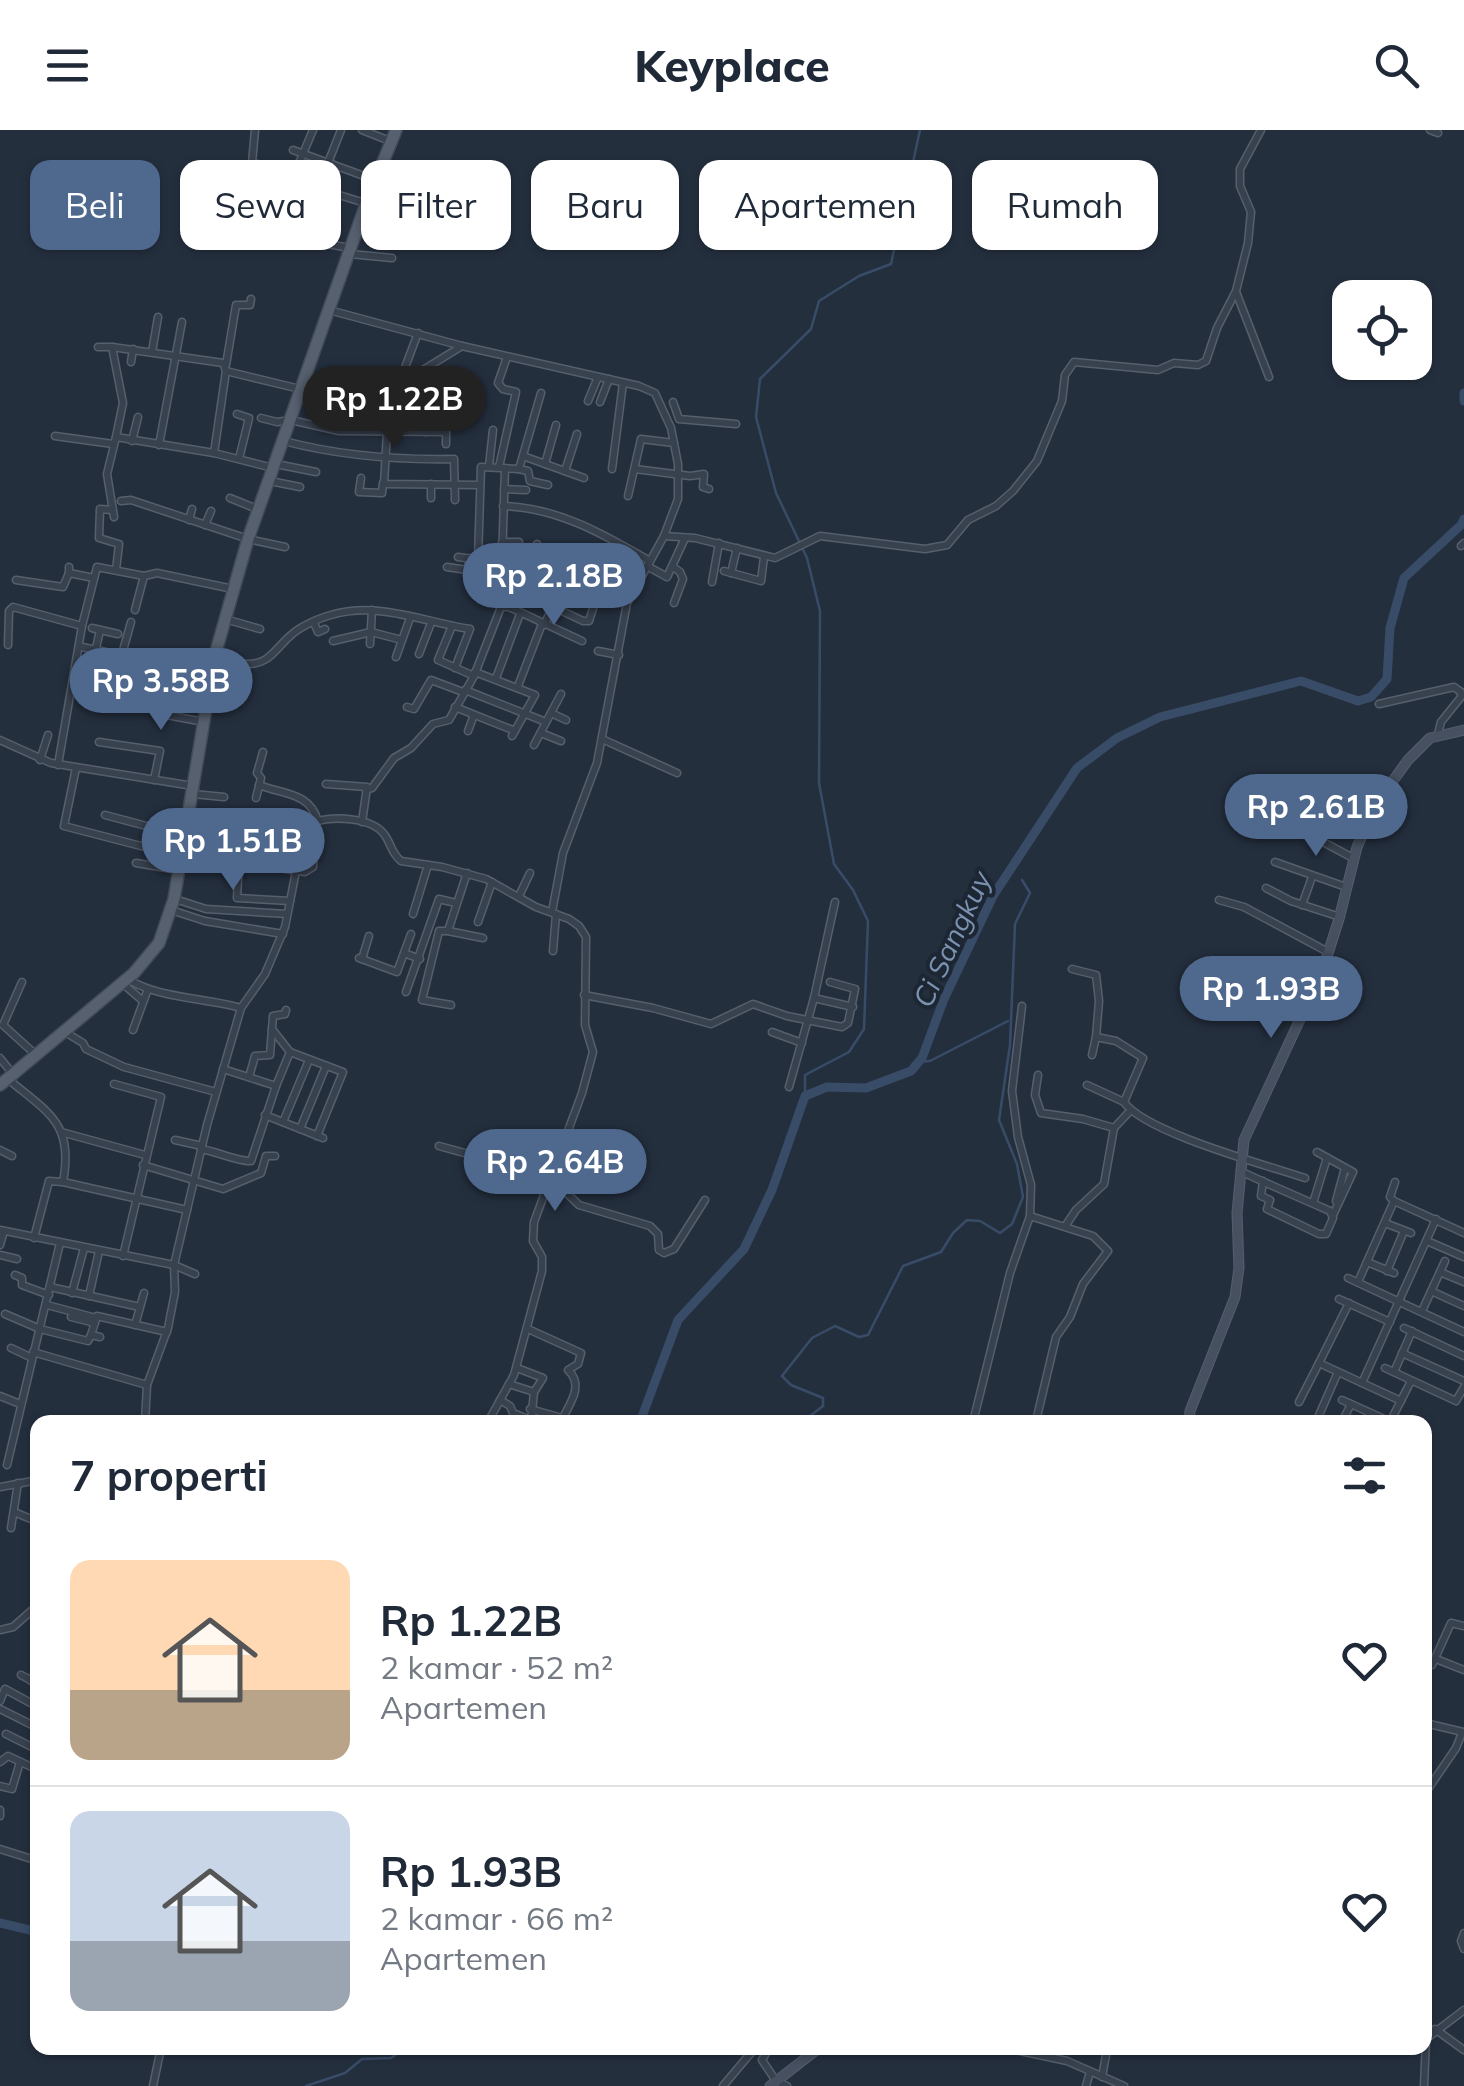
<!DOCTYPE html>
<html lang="id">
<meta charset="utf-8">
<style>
body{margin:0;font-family:Mulish,sans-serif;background:#f2f2f3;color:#1f2937;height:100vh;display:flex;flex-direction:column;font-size:38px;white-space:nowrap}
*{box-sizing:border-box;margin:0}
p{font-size:32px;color:#747a83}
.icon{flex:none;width:55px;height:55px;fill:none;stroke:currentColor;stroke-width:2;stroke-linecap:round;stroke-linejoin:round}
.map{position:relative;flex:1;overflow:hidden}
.panel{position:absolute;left:30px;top:1285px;width:1402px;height:640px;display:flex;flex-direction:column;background:#fff;border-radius:20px;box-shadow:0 2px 8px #0004}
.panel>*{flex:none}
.guide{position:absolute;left:30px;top:30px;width:1405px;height:90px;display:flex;gap:20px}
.controls{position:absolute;left:1332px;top:150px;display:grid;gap:20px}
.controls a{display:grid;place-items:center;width:100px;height:100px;border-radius:20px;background:#fff;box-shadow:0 2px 8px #0004;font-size:50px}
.price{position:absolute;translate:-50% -85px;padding:0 22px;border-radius:35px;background:#4f688e;color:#fff;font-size:32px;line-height:65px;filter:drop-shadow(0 2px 5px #0008)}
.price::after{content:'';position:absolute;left:50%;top:60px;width:30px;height:22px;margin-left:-15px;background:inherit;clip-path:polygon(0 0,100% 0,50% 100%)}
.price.current{background:#222;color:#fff}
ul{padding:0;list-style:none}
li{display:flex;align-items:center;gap:30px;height:250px;padding:0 40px}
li+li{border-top:2px solid #e0e1e3}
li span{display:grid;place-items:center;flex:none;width:280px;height:200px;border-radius:20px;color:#555}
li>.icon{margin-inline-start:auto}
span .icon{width:120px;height:120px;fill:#fffc;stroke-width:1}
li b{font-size:42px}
h2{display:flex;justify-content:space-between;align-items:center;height:120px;padding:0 40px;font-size:42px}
.chip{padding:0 35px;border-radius:20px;background:#fff;box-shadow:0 2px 8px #0004;font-size:35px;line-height:90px}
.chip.current{background:#4f688e;color:#fff}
header{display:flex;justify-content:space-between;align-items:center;height:130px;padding:0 40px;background:#fff;font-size:45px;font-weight:800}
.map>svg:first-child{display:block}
</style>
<header><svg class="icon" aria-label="menu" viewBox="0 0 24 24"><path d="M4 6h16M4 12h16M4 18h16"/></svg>Keyplace<svg class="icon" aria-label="search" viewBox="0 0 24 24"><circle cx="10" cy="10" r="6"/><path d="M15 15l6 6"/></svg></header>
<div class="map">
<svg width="1464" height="1956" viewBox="0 0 1464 1956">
<rect width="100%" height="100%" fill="#242f3e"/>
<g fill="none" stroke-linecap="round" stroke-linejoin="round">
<g stroke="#394c67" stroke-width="2.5">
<polyline points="919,932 930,931 1008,891"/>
<polyline points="805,966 805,945 849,922 864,899 868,791 853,760 834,734 819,653 820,481 807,428 776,363 756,287 760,249 811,199 819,171 859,146 891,134 920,0"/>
<polyline points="802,1292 823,1276 823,1268 791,1255 782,1246 812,1208 835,1196 859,1207 868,1205 903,1136 941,1122 953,1103 967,1090 980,1091 1000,1103 1012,1094 1023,1067 1017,1034 999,990 1010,915 1015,794 1030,763 1022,750"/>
<polyline points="306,1956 345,1943 362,1929 391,1928 405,1918"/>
</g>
<g stroke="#394c67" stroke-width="9">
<polyline points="1464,263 1464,271"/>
<polyline points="640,1292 678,1190 744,1119 772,1060 805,966 827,957 866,958 911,941 922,928 944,869 993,766 1077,638 1117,608 1160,587 1301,551 1358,571 1371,567 1387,549 1390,498 1404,448 1461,395 1464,389"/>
<polyline points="0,1793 38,1802"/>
</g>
<g stroke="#565f6c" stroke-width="9">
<g id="street">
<polyline points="255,0 252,33 272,37 277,46 365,73"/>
<polyline points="313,0 281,76 276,102 284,107 351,118"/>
<polyline points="362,0 390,11"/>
<polyline points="1430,0 1438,3"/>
<polyline points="293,20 375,50"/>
<polyline points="328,33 341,0"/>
<polyline points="302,76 308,55"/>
<polyline points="350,124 392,128"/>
<polyline points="1236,162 1269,247"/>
<polyline points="329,180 462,216 639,256 655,263 671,298 678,334 678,369 664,406 627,473 597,633 563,723 552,782"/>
<polyline points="98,217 112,217 123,273 116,307 214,323 273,338"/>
<polyline points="112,217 223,233 226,241 300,259"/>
<polyline points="152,222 158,187"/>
<polyline points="131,232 133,219"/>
<polyline points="226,235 236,175 250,175 251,169"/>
<polyline points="397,242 404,240 418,203"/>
<polyline points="413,246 462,216"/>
<polyline points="417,254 396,261 402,279 422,273 426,276 426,302"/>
<path d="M300 266C312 270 325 278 338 272L346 251"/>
<polyline points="588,271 598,247"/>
<polyline points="600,272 609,249"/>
<polyline points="673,272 679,289 736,294"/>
<polyline points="237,284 249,288 239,329"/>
<polyline points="261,288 277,292 291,290 339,301 446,302 447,273"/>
<polyline points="387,302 384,354 480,355"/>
<polyline points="405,302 406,283"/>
<polyline points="55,306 113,314"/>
<polyline points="132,311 138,287"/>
<path d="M284 311C340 326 396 330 454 329L455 370"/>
<polyline points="446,314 446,302"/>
<polyline points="159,315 182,192"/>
<polyline points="214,323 226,241"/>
<polyline points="523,326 584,348"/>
<polyline points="276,334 316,342"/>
<polyline points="545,334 556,295"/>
<polyline points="489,336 493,300"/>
<polyline points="499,337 516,262 503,259 498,253 507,227"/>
<polyline points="519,339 528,341 530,351 548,355"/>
<polyline points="612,339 623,253"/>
<polyline points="635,339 690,346 704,344 703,357 709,359"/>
<polyline points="565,341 577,304"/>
<polyline points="361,348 359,362 382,363 383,353"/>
<polyline points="270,351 300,357"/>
<polyline points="504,359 526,360"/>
<polyline points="628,366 641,309 674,313"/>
<polyline points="230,368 257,379"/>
<polyline points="431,368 431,354"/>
<polyline points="121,371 131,370 248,409 285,417"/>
<path d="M503 376C557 377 605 405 650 431"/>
<polyline points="112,380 100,379 99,408 119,414 116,440"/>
<polyline points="114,387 107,344 116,307"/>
<polyline points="189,390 192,379"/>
<polyline points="205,395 211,381"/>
<polyline points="664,406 695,408 775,428 820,406 925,419 947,415 968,390 996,376 1013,361 1037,331 1062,271 1065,245 1074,232 1158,240 1174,233 1198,235 1206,231 1217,198 1236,161 1248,113 1251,82 1240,56 1240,39 1261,0"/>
<polyline points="502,412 519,412"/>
<polyline points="1461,416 1464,413"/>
<polyline points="458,427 517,435 563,455 544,495"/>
<polyline points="478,429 481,337 519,339 541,263"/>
<polyline points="502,431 505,338"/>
<polyline points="647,436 667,447 685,408"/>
<polyline points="672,436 680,442 683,449 674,473"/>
<polyline points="69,437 69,443 94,448"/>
<polyline points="447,437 467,440 470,428"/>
<polyline points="523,437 537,414"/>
<polyline points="724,441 761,451 764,427"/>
<polyline points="731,443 737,418"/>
<polyline points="144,446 157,443 233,459"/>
<polyline points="543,446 552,424"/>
<polyline points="16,450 63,457 69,443"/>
<polyline points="712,452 719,413"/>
<polyline points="514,458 583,491 589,491 595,472 563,455 570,443"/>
<polyline points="582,464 597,439 635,457"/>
<polyline points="488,473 492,430"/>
<polyline points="511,478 517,435"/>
<polyline points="225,489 260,499"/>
<polyline points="314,493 318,502 325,499"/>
<polyline points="452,496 438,530 474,546"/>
<polyline points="92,498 118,504"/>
<polyline points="333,511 371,502 402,510"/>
<polyline points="370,514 372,480"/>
<polyline points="8,515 9,481 13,477 82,496"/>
<polyline points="82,517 110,523"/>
<polyline points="598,521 619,525"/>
<polyline points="419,524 431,493"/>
<path d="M216 526C226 528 237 533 246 534 269 535 275 519 290 506 299 497 319 488 331 485 378 471 424 492 470 499L455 538"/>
<polyline points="187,527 213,531"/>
<polyline points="396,527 410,488"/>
<polyline points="75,540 117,542 209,553"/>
<polyline points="91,541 100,500"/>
<polyline points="117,542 131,492"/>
<polyline points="475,542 535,565 512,606"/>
<polyline points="496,548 520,484"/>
<polyline points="518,556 542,494"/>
<polyline points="465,560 546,592"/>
<polyline points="1379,574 1454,557 1461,562 1461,567 1441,592 1438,604"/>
<polyline points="407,577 414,579 431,550 463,562"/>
<polyline points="455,577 515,601"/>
<polyline points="156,583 204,592"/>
<polyline points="551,583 566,590"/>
<polyline points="468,601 474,585"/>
<polyline points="541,603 561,611"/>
<polyline points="602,609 677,643"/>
<polyline points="0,610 51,633 193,656"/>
<polyline points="99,612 160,621 154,650"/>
<polyline points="534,615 561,564"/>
<polyline points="40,630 48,605"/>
<polyline points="58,635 82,496 97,437 144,446 135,480"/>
<path d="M76 638 64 696 141 716 305 742 313 737 315 692C333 686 371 687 384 704 391 713 391 723 401 731L442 737 486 749 536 777 569 789 579 796 586 807 585 895 593 922 582 963 534 1092 533 1111 542 1127V1141L514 1245 488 1292"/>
<polyline points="326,654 367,657 362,692"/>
<path d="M259 655C285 665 309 662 318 691"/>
<polyline points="366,660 372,658 394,628 411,618 433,594 449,590 474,546 501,477 509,477 582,511"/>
<polyline points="193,664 224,667"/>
<polyline points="256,668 261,648 257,643 263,622"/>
<polyline points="1248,678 1295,697 1353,728"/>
<polyline points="1321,681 1363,703"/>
<polyline points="105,685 184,706"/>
<polyline points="188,693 221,698 225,692 239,692 241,684 256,690 293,693 296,702 313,701"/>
<polyline points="239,731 237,768 290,771"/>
<polyline points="1275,732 1346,757"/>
<polyline points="136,733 178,740"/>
<polyline points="1266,758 1291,771 1340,787"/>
<polyline points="519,766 530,743"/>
<polyline points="175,769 206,779 287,784"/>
<polyline points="1219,770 1244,777 1328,822"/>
<polyline points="1302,775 1312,747"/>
<polyline points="171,780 205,791 283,804"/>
<polyline points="413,784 428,735"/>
<polyline points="478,792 492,752"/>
<polyline points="448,801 483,808"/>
<polyline points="553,821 556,784"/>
<polyline points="404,823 411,804"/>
<polyline points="359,828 397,842 404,823 420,829"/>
<polyline points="362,829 369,806"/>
<polyline points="1072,839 1096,845 1099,871 1096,907"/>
<path d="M128 849C156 868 207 868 241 878"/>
<polyline points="22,852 3,895 35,924"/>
<polyline points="122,853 143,871"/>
<polyline points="406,862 439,769 456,773"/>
<polyline points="584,865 653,878 711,894 753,874 787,886 842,897 848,893 855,859 830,852"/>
<polyline points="814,868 835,772"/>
<polyline points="451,875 422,870 439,801 448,801 467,743"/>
<polyline points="272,899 290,922 276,956"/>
<polyline points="133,900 148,859"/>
<polyline points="65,902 83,913 86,919 124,937 216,962"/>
<polyline points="772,902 802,913"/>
<polyline points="290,922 343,942 317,1006"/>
<path d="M1092 925 1096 907 1116 911 1143 928 1124 972C1144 1002 1266 1035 1305 1048"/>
<polyline points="0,928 12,943"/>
<polyline points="1038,945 1035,965 1041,983 1083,989 1114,998 1130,981"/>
<polyline points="249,947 255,926 270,925 273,886 285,884 286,880"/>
<path d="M9 950C49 983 74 994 63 1052L187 1080"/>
<polyline points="114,954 161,967 123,1126"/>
<polyline points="1087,955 1124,972"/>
<polyline points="789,957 814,868 853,877"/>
<polyline points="265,985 323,1008"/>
<polyline points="283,992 309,930"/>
<polyline points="300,999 326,936"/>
<polyline points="61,1002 145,1025"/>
<polyline points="175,1010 202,1016"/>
<polyline points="439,1016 552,1047"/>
<path d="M201 1019C215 1021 239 1032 251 1031L276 956 223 939"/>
<polyline points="0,1020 12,1026"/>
<polyline points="1317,1022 1353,1042 1333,1085"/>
<polyline points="143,1035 223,1059 261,1043 266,1026 275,1026"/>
<path d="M1240 1041C1270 1055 1300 1068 1330 1081L1333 1088 1326 1104H1319L1267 1079 1270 1070 1261 1066 1263 1051"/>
<polyline points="552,1049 579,1075 650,1096 658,1104 659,1120 664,1123 674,1119 705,1070"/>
<polyline points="1395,1052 1390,1067 1394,1071 1464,1103"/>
<polyline points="1336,1071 1345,1038"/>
<polyline points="1313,1073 1327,1028"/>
<polyline points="1030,1086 1093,1106 1108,1121 1083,1154 1070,1187 1056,1207 1036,1291 1041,1292"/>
<polyline points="1385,1093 1411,1103"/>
<polyline points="1066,1095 1076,1080 1104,1054 1114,998"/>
<polyline points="0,1100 174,1135 195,1144"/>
<polyline points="34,1108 49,1051 63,1052"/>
<polyline points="1427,1111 1464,1127"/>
<polyline points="0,1115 4,1101"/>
<polyline points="0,1125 17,1129"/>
<polyline points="1367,1132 1394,1143"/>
<polyline points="1387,1141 1404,1101"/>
<polyline points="1440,1142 1464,1152"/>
<polyline points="15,1145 22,1148 22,1155 49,1165"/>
<polyline points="1348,1148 1464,1202"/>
<polyline points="1358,1152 1394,1071"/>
<polyline points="50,1157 140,1177"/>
<polyline points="1431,1161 1464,1176"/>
<polyline points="72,1163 84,1118"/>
<polyline points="89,1166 99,1121"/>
<polyline points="1339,1169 1390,1192"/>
<polyline points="47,1175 96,1188"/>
<polyline points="1422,1181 1445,1131"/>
<polyline points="5,1184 40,1199 88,1211 91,1205 100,1207"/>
<polyline points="71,1187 95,1193"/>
<polyline points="135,1195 144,1163"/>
<polyline points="1404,1198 1464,1226"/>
<path d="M528 1199 581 1223 578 1234 568 1240C585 1256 569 1274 561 1292"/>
<polyline points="91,1205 97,1186 167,1202"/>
<polyline points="11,1218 32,1228"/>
<polyline points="33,1222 147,1255"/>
<polyline points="1402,1223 1464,1251"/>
<polyline points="1319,1233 1349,1173"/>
<polyline points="517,1238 543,1248 534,1262"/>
<polyline points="1385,1238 1456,1271 1464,1257"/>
<polyline points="1394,1242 1412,1201"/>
<polyline points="1362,1253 1436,1089"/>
<polyline points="509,1254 534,1262 531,1292"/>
<polyline points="0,1266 20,1274"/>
<polyline points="500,1270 510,1276 513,1283 530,1290"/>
<polyline points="1342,1270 1391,1292"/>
<polyline points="1299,1272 1319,1233 1401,1271"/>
<polyline points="530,1279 562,1288"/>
<polyline points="145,1292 147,1255 168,1198 175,1162 174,1135 207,995 241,878 265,844 285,797 296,741"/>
<polyline points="973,1292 1010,1143 1030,1086 1031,1055 1018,1007 1012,961 1022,876"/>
<polyline points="1316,1292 1338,1242"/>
<polyline points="1342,1292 1351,1274"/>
<polyline points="1366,1292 1370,1283"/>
<polyline points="1390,1292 1411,1251"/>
<polyline points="7,1335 60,1113"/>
<polyline points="0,1357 38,1350"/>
<polyline points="14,1382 38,1392"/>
<polyline points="11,1398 18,1353"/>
<polyline points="0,1500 13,1497 38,1475"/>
<polyline points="35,1502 38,1497"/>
<polyline points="1436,1529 1464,1540"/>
<polyline points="1432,1535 1451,1493 1464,1496"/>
<polyline points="21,1545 38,1554"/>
<polyline points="31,1551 38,1537"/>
<polyline points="0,1571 5,1559 38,1577"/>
<polyline points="0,1579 38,1598"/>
<polyline points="1425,1593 1463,1602"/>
<polyline points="6,1604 38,1620"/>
<polyline points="0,1632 8,1626 38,1640"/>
<polyline points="0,1656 12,1659 20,1632"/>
<polyline points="1428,1659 1456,1618 1462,1603"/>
<polyline points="0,1680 0,1686"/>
<polyline points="0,1719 38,1731"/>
<polyline points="1464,1803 1461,1811 1464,1819"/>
<polyline points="1435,1899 1464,1920"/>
<polyline points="769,1918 762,1930 776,1951 787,1956"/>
<polyline points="1006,1918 1067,1931 1124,1956"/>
<polyline points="1102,1947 1106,1925"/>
<polyline points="153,1956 161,1918"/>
<polyline points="723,1956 755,1918"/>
<polyline points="1086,1956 1090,1942"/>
<polyline points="1424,1956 1426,1909 1464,1880"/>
</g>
</g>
<g stroke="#565f6c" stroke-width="11">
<g id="secondary">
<polyline points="1189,1292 1190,1281 1235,1167 1239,1138 1237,1083 1244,1010 1322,842 1339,789 1357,717 1376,674 1408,630 1430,608 1464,600"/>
<polyline points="770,1956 819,1918"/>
</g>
</g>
<g stroke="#414a57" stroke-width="14">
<polyline id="primary" points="0,955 134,843 159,813 174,769 215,525 248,409 366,74 396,0"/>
</g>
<use href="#street" stroke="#38414e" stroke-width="6"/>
<use href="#secondary" stroke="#465061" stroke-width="9"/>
<use href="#primary" stroke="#56606e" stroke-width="11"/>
</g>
<g text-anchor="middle" stroke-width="8" stroke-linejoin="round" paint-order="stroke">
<g font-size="28" font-style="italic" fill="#7c92b1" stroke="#1d2633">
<text transform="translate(952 809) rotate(-65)" y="10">Ci Sangkuy</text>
</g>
</g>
</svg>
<div class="controls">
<a><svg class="icon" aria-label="locate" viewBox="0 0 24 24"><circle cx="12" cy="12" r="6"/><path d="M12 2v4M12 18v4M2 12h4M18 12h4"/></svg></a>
</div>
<b class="price current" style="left:394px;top:321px">Rp 1.22B</b>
<b class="price" style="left:554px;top:498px">Rp 2.18B</b>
<b class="price" style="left:161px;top:603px">Rp 3.58B</b>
<b class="price" style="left:1316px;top:729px">Rp 2.61B</b>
<b class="price" style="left:233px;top:763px">Rp 1.51B</b>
<b class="price" style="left:1271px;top:911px">Rp 1.93B</b>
<b class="price" style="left:555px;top:1084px">Rp 2.64B</b>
<div class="guide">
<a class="chip current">Beli</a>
<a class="chip">Sewa</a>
<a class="chip">Filter</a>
<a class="chip">Baru</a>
<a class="chip">Apartemen</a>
<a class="chip">Rumah</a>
</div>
<section class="panel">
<h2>7 properti<svg class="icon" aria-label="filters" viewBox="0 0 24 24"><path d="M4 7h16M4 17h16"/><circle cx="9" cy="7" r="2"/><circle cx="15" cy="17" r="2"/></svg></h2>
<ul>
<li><span style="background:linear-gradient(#ffd9b3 65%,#b9a48a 0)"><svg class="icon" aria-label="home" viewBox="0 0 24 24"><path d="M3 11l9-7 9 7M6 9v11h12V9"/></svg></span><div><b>Rp 1.22B</b><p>2 kamar · 52 m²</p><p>Apartemen</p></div><svg class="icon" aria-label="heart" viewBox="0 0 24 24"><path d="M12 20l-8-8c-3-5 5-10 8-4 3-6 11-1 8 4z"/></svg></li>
<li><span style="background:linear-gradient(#c9d6e8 65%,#9aa5b1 0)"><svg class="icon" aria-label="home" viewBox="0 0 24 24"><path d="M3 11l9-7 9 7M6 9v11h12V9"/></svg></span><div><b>Rp 1.93B</b><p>2 kamar · 66 m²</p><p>Apartemen</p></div><svg class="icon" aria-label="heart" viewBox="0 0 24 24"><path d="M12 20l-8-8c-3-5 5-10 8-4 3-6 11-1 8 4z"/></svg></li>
</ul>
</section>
</div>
